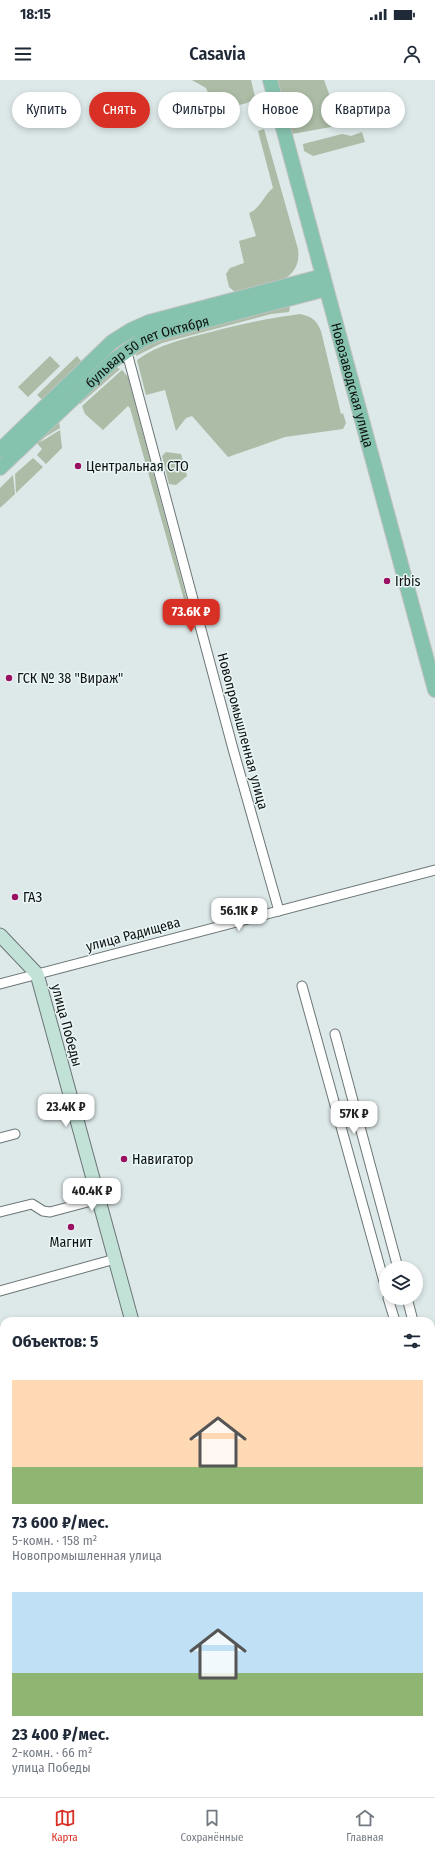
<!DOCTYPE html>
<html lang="ru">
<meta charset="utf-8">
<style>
body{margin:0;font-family:"Fira Sans Condensed",sans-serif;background:#f6f6f7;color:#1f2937;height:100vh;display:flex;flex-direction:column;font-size:15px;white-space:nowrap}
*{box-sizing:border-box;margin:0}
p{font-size:13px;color:#747a83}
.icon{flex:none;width:22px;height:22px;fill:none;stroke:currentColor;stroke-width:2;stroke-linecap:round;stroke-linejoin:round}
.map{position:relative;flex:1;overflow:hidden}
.drawer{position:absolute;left:0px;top:1237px;width:435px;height:480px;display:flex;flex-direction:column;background:#fff;border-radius:12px 12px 0 0;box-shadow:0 2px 6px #0003}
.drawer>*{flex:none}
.top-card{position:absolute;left:12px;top:12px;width:411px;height:36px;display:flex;gap:8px}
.tools{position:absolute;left:379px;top:1181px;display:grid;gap:8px}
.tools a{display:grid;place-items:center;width:44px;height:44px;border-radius:50%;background:#fff;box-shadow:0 2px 6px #0003;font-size:20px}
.price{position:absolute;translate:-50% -34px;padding:0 9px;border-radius:8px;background:#fff;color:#222;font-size:13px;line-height:26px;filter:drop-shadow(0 1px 2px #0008)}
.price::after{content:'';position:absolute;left:50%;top:24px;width:12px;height:9px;margin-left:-6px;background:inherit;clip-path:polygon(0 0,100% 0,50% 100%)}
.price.active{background:#d93025;color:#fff}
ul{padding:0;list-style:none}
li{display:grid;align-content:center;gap:8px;height:212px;padding:0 12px}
li span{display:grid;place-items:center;height:124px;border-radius:0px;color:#555}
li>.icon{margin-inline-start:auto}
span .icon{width:72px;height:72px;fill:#fffc;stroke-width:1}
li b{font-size:17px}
h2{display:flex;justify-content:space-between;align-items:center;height:48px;padding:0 12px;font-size:17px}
.chip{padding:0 14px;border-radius:18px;background:#fff;box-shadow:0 2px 6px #0003;font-size:14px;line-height:36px}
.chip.active{background:#d93025;color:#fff}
.status{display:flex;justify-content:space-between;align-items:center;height:28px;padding:0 20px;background:#fff;direction:ltr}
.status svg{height:11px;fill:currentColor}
header{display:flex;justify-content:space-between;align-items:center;height:52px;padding:0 12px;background:#fff;font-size:18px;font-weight:600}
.dock{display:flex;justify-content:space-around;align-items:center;height:56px;border-top:1px solid #e0e1e3;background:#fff;font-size:11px;color:#747a83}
.dock a{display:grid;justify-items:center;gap:2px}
.dock .active{color:#d93025}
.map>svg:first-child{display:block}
</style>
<div class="status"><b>18:15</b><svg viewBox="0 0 49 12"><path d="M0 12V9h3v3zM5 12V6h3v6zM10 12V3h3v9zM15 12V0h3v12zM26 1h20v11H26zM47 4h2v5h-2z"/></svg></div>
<header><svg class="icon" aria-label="menu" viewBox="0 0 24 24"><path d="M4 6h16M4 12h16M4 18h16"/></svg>Casavia<svg class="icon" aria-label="person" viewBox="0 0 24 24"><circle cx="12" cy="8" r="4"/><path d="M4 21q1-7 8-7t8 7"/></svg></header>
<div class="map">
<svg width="435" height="1717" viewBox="0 0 435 1717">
<rect width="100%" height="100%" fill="#dde8e8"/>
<g fill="#acbca6">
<path d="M192 0H251L255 17C249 27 223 27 213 25L206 8Z"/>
<polygon points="274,0 324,0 337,36 336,44 331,47 292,54"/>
<path d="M264 49 298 169C303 205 261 206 236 213L229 207 226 194 230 188 244 183 239 161 256 156 249 133C260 129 264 115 273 108L258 51Z"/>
<polygon points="362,52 365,62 313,76 304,71 303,64 342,54 351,56"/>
<polygon points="290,226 289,232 271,234 162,263 136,276 137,271 155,259 270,227"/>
<path d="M300 234C312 237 316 239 321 251L341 334 343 333 346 343 343 349 285 357 228 377 192 336 186 338 176 351 165 310 146 315 137 280C159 264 184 259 211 252 241 244 269 238 300 234Z"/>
<polygon points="50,276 60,286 28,317 18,307"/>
<polygon points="77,276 81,281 79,286 44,321 37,315"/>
<polygon points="116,287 120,289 80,324 79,320"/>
<polygon points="122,290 128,297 191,535 189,540 185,541 188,534 130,328 128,326 103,350 85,334 82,326"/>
<polygon points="59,342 60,348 45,357 39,363 60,350 62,368 46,384 37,375 42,369 37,363 45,351"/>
<polygon points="166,372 181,374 187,396 176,405 169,404 162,376"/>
<polygon points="33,378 43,387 16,413 15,394"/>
<polygon points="13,395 15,414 0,428 0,408"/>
<polygon points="431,1524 435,1540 435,1635 431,1636"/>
</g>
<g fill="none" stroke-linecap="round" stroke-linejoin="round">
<g stroke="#6c7676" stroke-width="11">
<g id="minor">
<polyline points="126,269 233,669 279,831"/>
<polyline points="0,904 435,790"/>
<polyline points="302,906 386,1209"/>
<polyline points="335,954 398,1188"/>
<polyline points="0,1058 15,1054"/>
<polyline points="0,1132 32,1124 43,1131 50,1132 99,1119"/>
<polyline points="0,1211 115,1179"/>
<polyline points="388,1218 395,1241"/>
<polyline points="407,1218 413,1241"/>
<polyline points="0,1286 4,1285"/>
<polyline points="431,1307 435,1322"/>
<polyline points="0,1359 4,1358"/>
<polyline points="431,1371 435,1385"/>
<polyline points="0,1437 4,1436"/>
<polyline points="0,1553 4,1568"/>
<polyline points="0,1599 4,1598"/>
<polyline points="0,1673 4,1672"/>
<polyline points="43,1713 44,1717"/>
<polyline points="110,1717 125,1713"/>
</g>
</g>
<g stroke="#6c7676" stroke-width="15">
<g id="secondary">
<polyline points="0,855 37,894 132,1241"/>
<polyline points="431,1397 435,1396"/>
<polyline points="0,1514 4,1513"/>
<polyline points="260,1713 261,1717"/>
</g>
</g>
<g stroke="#c0c1c1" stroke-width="16">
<g id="primary">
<path id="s1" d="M270 0 435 610"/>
<polyline points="0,370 112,262 131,250 149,242 323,196"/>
<path id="s2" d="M0 388 114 280 142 260 156 254 326 209"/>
</g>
</g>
<use href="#minor" stroke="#fff" stroke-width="9"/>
<use href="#secondary" stroke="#c2e1d7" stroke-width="13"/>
<use href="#primary" stroke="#86c3af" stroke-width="14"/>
</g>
<g fill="#9b1161" stroke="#eaf5f5" stroke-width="1.5">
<circle cx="78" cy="386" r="4"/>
<circle cx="387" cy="501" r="4"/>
<circle cx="9" cy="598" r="4"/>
<circle cx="15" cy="817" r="4"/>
<circle cx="124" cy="1079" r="4"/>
<circle cx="71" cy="1147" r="4"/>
</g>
<g text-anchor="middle" stroke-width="3" stroke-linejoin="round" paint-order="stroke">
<g font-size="14" fill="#0d1111" stroke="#eaf5f5">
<text dy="5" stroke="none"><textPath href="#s2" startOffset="191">бульвар 50 лет Октября</textPath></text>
<text dy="5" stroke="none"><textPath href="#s1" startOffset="316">Новозаводская улица</textPath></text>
<text transform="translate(243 651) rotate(75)" y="5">Новопромышленная улица</text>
<text transform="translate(133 854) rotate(-15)" y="5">улица Радищева</text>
<text transform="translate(67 945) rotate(75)" y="5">улица Победы</text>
</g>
<g font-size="14" fill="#0d1111" stroke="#eaf5f5" text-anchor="start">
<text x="86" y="391">Центральная СТО</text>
<text x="395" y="506">Irbis</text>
<text x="17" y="603">ГСК № 38 "Вираж"</text>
<text x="23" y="822">ГАЗ</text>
<text x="132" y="1084">Навигатор</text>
<text x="71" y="1167" text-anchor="middle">Магнит</text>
</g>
</g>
</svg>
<div class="tools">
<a><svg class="icon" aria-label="layers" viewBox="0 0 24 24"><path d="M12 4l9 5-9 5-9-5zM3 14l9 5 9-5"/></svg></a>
</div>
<b class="price active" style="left:191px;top:553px">73.6K ₽</b>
<b class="price" style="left:239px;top:852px">56.1K ₽</b>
<b class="price" style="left:66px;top:1048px">23.4K ₽</b>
<b class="price" style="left:354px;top:1055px">57K ₽</b>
<b class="price" style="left:92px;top:1132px">40.4K ₽</b>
<div class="top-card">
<a class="chip">Купить</a>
<a class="chip active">Снять</a>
<a class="chip">Фильтры</a>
<a class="chip">Новое</a>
<a class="chip">Квартира</a>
</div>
<section class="drawer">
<h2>Объектов: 5<svg class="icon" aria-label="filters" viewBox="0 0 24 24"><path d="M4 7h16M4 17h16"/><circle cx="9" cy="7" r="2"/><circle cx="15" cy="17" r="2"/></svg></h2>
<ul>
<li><span style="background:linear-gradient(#ffd9b3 70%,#8fb573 0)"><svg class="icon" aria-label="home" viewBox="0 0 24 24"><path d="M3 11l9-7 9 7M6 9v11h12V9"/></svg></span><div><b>73 600 ₽/мес.</b><p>5-комн. · 158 m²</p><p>Новопромышленная улица</p></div></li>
<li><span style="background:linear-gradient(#bfe0f5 65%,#8fb573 0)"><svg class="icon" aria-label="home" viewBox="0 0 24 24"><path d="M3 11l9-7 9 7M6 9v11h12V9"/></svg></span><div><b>23 400 ₽/мес.</b><p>2-комн. · 66 m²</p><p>улица Победы</p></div></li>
</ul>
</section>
</div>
<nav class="dock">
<a class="active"><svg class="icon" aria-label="map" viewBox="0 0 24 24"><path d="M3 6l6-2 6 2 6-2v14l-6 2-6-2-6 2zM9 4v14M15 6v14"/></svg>Карта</a>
<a><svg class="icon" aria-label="saved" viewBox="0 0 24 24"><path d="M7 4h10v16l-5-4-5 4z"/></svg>Сохранённые</a>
<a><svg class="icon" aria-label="home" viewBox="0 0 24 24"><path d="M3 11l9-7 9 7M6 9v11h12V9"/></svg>Главная</a>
</nav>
